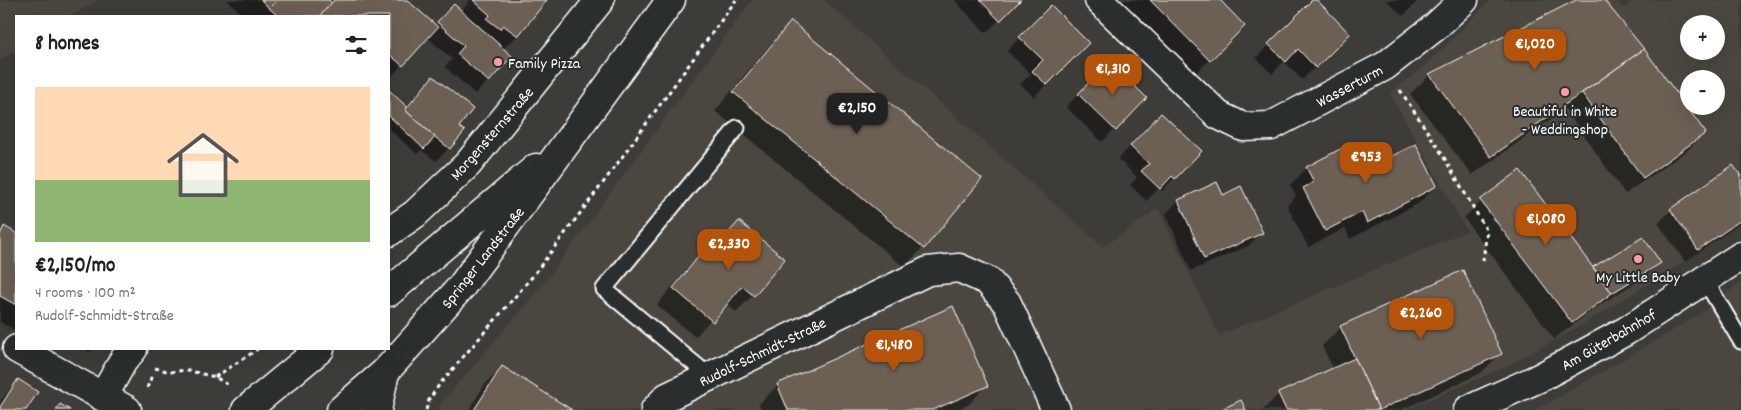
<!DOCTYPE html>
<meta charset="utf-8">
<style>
body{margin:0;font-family:Dekko,sans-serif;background:#f6f6f6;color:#222;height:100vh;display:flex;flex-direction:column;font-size:19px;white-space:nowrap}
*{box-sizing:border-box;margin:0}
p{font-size:16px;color:#767676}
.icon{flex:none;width:28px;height:28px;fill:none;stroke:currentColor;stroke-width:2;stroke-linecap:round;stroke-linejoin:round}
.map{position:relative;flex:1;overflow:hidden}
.sheet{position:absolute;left:15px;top:15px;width:375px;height:335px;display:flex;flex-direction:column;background:#fff;border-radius:0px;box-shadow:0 5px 20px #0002}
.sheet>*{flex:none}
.fabs{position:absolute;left:1680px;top:15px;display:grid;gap:10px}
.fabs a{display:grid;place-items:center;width:45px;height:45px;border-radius:50%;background:#fff;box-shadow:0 5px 20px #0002;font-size:25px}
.price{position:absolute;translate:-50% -42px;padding:0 11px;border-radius:10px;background:#b45309;color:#fff;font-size:16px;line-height:32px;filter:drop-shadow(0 1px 2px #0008)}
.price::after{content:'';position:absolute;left:50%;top:30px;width:15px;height:11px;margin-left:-8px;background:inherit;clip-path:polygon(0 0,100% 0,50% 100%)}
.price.current{background:#222;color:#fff}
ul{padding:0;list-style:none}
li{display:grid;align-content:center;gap:10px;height:265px;padding:0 20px}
li span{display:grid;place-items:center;height:155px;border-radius:0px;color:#555}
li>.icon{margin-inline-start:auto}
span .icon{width:90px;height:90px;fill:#fffc;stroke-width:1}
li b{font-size:21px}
h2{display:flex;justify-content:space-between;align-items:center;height:60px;padding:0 20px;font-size:21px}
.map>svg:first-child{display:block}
</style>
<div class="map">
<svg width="1741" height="410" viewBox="0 0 1741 410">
<rect width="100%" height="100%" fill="#3e3c39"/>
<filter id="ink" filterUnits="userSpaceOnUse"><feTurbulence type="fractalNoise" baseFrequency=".02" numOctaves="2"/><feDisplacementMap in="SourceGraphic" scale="10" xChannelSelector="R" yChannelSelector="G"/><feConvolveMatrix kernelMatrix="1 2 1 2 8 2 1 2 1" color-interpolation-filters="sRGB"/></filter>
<g filter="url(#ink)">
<g fill="#4c4640" fill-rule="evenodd">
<polygon points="0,0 98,0 71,16 16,16 16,50 0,60"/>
<path d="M752 0H824L1103 247 1158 208 1219 335 1467 231 1390 93 1423 68 1491 0H1615L1623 8 1636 0H1741V223L1700 252 1582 325 1505 367 1405 410H438L440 405 542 286ZM1689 24H1716V51H1689ZM1689 79H1716V106H1689Z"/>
<polygon points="1741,282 1741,410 1534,410 1553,401 1697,316"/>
</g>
<g fill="#0007">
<polygon points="227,0 327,0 331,3 334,0 405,0 435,26 441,18 461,12 470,0 545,1 517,36 503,49 488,81 475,94 445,67 452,59 427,37 389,79 389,16 264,16 262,14 259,16 244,16"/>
<polygon points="954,0 1019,0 986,33"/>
<polygon points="1116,0 1218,0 1243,26 1193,76"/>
<polygon points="1314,0 1349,34 1302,80 1284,61 1272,74 1256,58"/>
<polygon points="1386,0 1419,0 1403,16"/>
<polygon points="1579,0 1603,0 1643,50 1704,133 1688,150 1625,194 1565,109 1472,175 1410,94 1429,75"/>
<polygon points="1051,7 1087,43 1034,97 1020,84 1031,74 1007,51"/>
<polygon points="791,23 923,248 904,267 715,111 772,42"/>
<polygon points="1109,63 1145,98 1102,142 1066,107"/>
<polygon points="433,78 457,127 449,148 436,161 421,150 417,154 389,129 389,91 406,108"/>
<polygon points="1149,127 1174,178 1162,191 1159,188 1146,201 1130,185 1137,177 1118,159"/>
<polygon points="1389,159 1436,186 1419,203 1350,239 1345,228 1308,247 1287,205 1296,196 1290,185 1307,168"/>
<polygon points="1733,167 1741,178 1741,223 1685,262 1658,223 1671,210"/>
<polygon points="1216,183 1222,197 1261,233 1248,246 1191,271 1166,214 1178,201"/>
<polygon points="1481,201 1592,269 1643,238 1659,263 1646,276 1598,306 1554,339 1464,218"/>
<polygon points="739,222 753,295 736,312 726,303 695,337 657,305 686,270 703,253 707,257"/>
<polygon points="5,228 16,234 16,331 0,322 0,233"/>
<polygon points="1341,327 1500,354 1481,373 1401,410 1263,410 1279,394 1333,369 1322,346"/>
<polygon points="86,349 93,349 89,352"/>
<polygon points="502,368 569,410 469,410 485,384"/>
<polygon points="19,381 25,410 0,410 0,402 6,394"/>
<polygon points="778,385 987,385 968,405 955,410 761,410 759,404"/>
</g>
<g fill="#6c5f52" stroke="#fff">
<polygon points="261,0 277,0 269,8"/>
<polygon points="277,0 329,0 332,3 320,16 278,16 269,8"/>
<polygon points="334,0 407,0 438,27 403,66 389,54 389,16 320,16"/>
<polygon points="473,0 547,0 518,36 503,25 500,29 487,19 490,15"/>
<polygon points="980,0 1021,0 1000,21"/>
<polygon points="1150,0 1220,0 1245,26 1210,61"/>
<polygon points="1312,0 1317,0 1350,34 1316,68 1298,49 1286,62 1268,44"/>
<polygon points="1576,0 1604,0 1644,49 1491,157 1429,74"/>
<polygon points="454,4 512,56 489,82 457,54 464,46 437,22"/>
<polygon points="1051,5 1089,43 1047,85 1032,71 1043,60 1019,37"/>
<polygon points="791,21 982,179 924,249 733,92"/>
<polygon points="1644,49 1706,133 1643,178 1582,93"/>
<polygon points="1109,61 1147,98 1116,131 1078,94"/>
<polygon points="433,76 473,109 459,127 465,131 450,149 435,137 405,110"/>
<polygon points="389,90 407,107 405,110 435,137 424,149 389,116"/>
<polygon points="1161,113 1202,151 1175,179 1172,176 1160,189 1141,171 1149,164 1130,146"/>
<polygon points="1416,144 1437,186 1367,223 1362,212 1325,231 1303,188 1314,182 1306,167 1346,146 1353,160 1383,145 1390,157"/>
<polygon points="1733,165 1741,176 1741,220 1698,250 1670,209"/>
<polygon points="1520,170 1612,293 1572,323 1480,200"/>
<polygon points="1217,182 1223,195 1241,186 1263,233 1204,259 1178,200"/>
<polygon points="739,221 785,259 754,296 742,286 713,322 673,288 703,251 708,256"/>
<polygon points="4,226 16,233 16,305 0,296 0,235"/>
<polygon points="1643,237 1661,263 1612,293 1593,267"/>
<polygon points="1463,270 1502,354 1379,410 1340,326"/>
<polygon points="953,306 988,386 933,410 788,410 777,384"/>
<polygon points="1355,358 1379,410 1286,410 1278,393"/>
<polygon points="502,366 572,410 474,410"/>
<polygon points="18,379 38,392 26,410 0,410 0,407"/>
<polygon points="1241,400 1246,410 1220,410"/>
<polygon points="60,404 70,410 56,410"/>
</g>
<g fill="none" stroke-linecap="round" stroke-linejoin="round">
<g stroke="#fff" stroke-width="19">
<g id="service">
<polyline points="1705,280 1741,341"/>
<polyline points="709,376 604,289 737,128"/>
</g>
</g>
<g stroke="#fff" stroke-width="31">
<g id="minor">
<polyline points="1099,0 1218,115 1243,127 1271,126 1385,66 1435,27 1464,0"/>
<polyline points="389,232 415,214 468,164 600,0"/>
<polyline points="103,397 123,361 133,349"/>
<polyline points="655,410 667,397 928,271 959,268 988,281 1007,303 1056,410"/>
<polyline points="1468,410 1539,378 1626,331 1741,256"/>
</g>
</g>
<g stroke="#fff" stroke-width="31">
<polyline id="secondary" points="17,349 127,410"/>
</g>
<g stroke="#fff" stroke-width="31">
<g id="primary">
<polyline points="389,292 536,168"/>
<polyline points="246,410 320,349"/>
<polyline points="341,410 385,372 461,287 671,0"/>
<polyline points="377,410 385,372"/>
</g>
</g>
<g stroke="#fff" stroke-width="3" stroke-dasharray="4 4" stroke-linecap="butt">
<polyline points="1400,90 1439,149 1487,231 1483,260"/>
<polyline points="155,368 170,372 186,370 215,377 230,386"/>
<polyline points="215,377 258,349"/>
<polyline points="147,388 153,373"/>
<polyline points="426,410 429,400 439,385 532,277 606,179 736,0"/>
</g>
<use href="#service" stroke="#2a2d2e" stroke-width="15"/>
<use href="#minor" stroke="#2a2d2e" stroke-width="28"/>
<use href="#secondary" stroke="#2a2d2e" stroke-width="28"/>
<use href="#primary" stroke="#2a2d2e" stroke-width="28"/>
</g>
</g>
<g fill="#ff9aa2" stroke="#2a2d2e" stroke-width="2">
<circle cx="498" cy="62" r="5"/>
<circle cx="1565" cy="92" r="5"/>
<circle cx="1638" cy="259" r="5"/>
</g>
<g text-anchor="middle" stroke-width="4" stroke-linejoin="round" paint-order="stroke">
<g font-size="16" fill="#fff" stroke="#2a2d2e">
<text x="508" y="68" text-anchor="start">Family Pizza</text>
<text x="1565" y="116">Beautiful in White<tspan x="1565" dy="18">- Weddingshop</tspan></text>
<text x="1638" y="282">My Little Baby</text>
</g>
<g font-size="16" fill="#fff" stroke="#2a2d2e">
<text transform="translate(1349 85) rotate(-28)" y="6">Wasserturm</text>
<text transform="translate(491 133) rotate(-49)" y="6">Morgensternstraße</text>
<text transform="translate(482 257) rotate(-52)" y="6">Springer Landstraße</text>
<text transform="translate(1608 339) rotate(-30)" y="6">Am Güterbahnhof</text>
<text transform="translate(762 351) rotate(-26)" y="6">Rudolf-Schmidt-Straße</text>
</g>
</g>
</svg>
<div class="fabs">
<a>+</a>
<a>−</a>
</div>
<b class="price" style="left:1535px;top:71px">€1,020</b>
<b class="price" style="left:1113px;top:96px">€1,310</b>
<b class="price current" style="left:857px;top:135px">€2,150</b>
<b class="price" style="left:1366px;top:184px">€953</b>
<b class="price" style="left:1546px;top:246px">€1,080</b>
<b class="price" style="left:729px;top:271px">€2,330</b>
<b class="price" style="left:1421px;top:340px">€2,260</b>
<b class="price" style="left:894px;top:372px">€1,480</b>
<section class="sheet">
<h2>8 homes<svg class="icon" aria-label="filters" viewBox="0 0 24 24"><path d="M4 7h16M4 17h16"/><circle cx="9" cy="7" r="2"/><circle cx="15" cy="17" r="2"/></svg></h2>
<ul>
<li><span style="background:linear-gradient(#ffd9b3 60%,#8fb573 0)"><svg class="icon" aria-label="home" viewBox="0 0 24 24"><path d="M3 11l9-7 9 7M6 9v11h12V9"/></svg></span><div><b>€2,150/mo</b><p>4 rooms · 100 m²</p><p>Rudolf-Schmidt-Straße</p></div></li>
</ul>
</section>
</div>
